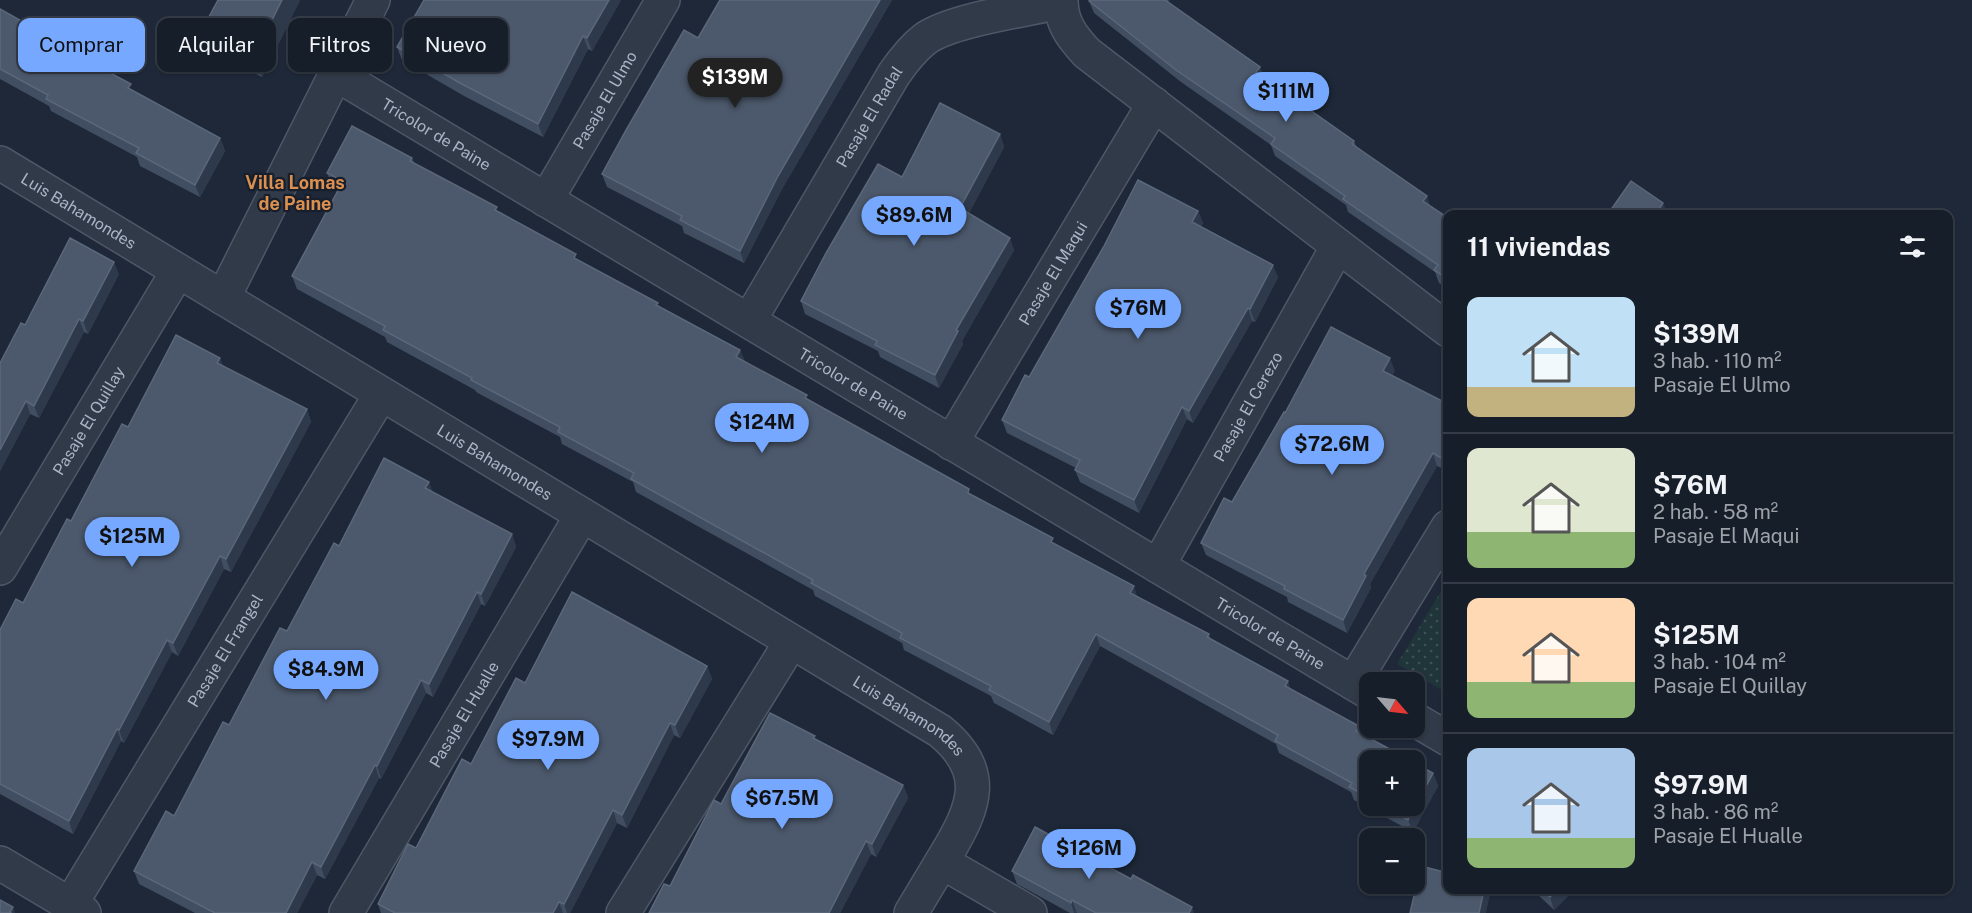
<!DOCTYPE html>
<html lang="es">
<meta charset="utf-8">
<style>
body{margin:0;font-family:"Public Sans",sans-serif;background:#1f2732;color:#f1f3f6;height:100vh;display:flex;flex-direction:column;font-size:22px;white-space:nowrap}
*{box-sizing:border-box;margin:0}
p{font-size:20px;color:#9ea2a8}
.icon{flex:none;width:33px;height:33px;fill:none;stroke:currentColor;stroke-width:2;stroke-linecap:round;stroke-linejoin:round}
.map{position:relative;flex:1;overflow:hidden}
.side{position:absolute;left:1443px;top:210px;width:510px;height:684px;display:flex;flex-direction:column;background:#161e2a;border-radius:12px;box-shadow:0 2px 4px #0004,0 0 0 2px #353c47}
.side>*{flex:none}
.guide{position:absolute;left:18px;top:18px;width:570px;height:54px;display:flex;gap:12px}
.needle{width:39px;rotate:118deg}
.tools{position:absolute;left:1359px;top:672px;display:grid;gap:12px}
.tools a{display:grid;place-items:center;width:66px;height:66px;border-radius:12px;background:#161e2a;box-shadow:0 2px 4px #0004,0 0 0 2px #353c47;font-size:30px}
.price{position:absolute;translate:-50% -51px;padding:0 14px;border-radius:21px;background:#76a8ff;color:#111;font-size:20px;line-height:39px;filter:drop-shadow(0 2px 3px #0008)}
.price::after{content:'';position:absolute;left:50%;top:36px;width:18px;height:14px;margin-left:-9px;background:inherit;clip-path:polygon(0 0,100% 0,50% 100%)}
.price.on{background:#222;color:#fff}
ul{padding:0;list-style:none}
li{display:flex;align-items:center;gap:18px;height:150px;padding:0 24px}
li+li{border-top:2px solid #353c47}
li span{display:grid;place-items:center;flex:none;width:168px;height:120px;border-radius:12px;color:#555}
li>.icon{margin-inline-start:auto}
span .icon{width:72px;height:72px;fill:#fffc;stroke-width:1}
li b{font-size:26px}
h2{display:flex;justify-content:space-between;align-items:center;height:72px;padding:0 24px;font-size:26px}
.chip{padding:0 21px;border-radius:12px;background:#161e2a;box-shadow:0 2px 4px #0004,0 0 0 2px #353c47;font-size:21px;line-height:54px}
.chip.on{background:#76a8ff;color:#111}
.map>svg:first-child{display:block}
</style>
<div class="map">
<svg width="1972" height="913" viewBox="0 0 1972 913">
<defs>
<pattern id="grass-dots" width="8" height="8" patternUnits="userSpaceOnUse" patternTransform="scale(1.5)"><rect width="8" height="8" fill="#1f3539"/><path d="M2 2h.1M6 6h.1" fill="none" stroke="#3d5054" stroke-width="1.8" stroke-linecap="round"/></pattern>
</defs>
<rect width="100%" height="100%" fill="#1e2838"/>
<polygon fill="url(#grass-dots)" points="1447,581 1447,693 1397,664"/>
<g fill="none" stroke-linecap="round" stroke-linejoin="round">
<g stroke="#4f5767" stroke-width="36">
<g id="minor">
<path d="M1061 0C1061 23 1072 37 1087 53L1448 330"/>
<path id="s1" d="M336 74 1370 693"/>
<path id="s2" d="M0 163 940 731C989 771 975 806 947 853 935 873 923 893 911 913"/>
<path id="s3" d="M546 200 663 0"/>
<polyline points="223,298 373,0"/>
<path id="s4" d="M749 321 894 74C903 61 912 49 925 39 951 20 1026 10 1060 2"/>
<path id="s5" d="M951 443 1154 104"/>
<path id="s6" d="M1158 566 1338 246"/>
<path id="s7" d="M0 568 178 271"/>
<polyline points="1353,683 1448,527"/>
<polyline points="1414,719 1448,739"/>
<polyline points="942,862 1030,913"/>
<polyline points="0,863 84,913"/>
<path id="s8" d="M70 905 381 394"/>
<path id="s9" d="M346 913 582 515"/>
<polyline points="623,913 791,642"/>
</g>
</g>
<use href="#minor" stroke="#313a48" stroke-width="33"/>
</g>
<g fill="#414e61">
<polygon points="218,0 300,0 262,77 210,51 202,30"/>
<polygon points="621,0 592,51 588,49 543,137 464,96 402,60 397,47"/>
<polygon points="720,0 892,0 782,189 744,263 684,233 682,226 607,187 602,174 698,38"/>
<polygon points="1090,0 1169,0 1168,2 1260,67 1263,77 1354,141 1356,146 1431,207 1448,218 1448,289 1439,283 1435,272 1348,212 1346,205 1275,156 1271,145 1181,82 1094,13 1089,1"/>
<polygon points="0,9 32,27 34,33 133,91 220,138 225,151 200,197 140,166 137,157 51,111 49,106 0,79"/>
<polygon points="1000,134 1004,147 969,213 1014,250 962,341 963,344 939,388 880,357 878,351 805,314 801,301 902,177"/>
<polygon points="412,158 414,163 498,212 578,260 659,306 740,350 745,362 1055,545 1138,597 1209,634 1210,638 1291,690 1359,726 1370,760 1370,806 1414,806 1433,773 1438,786 1413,832 1354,800 1351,792 1279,753 1276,744 1100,646 1053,735 994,703 991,696 904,650 902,643 815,596 813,590 636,492 633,482 562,444 560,437 476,392 475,390 387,342 385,337 297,289 292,276 339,189 332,185 327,173"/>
<polygon points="1198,211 1203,223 1201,227 1278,277 1255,322 1252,321 1193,423 1187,419 1139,513 1080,482 1075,470 1076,468 1007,433 1002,420"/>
<polygon points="119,274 88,334 84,332 39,418 30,414 0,471 0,363 25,325"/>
<polygon points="223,366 307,409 311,422 231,572 224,569 178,656 172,652 124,743 121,741 73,834 0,794 0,630 23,603 128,427"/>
<polygon points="1395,371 1392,375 1448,404 1446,470 1437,466 1370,584 1371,588 1347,633 1288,602 1287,597 1206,555 1201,543 1232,502"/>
<polygon points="429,482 432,492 512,534 516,547 485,606 481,604 433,697 426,693 381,779 379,778 325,879 317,875 297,913 195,913 139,884 134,871 174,816 339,546"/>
<polygon points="707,666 712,679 680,738 674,735 627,828 617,823 570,913 381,913 378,904 416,848 525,683"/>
<polygon points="816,740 903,785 908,798 876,857 871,854 840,913 649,913 670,886 721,804"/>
<polygon points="1012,871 1194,913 1070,913 1017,884"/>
<polygon points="1533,890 1574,890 1554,910"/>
</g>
<g fill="#2e3a4c">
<polygon points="282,0 300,0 262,77 254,56"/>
<polygon points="609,0 621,0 592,51 587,38"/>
<polygon points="880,0 892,0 782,189 744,263 740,251 778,176"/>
<polygon points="583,36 588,49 543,137 538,124"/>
<polygon points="1260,67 1264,79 1256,72"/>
<polygon points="1000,134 1004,147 965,221 960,208"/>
<polygon points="220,138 225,151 200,197 195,185"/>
<polygon points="1427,196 1431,209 1423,201"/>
<polygon points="1663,203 1668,214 1656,214"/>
<polygon points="1198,211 1203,223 1196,235 1192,222"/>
<polygon points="1010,238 1014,250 962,341 963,344 939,388 935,375 956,330"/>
<polygon points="114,262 119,274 88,334 83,321"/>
<polygon points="1273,265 1278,277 1255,322 1250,309"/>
<polygon points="1248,308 1252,321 1193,423 1189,411"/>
<polygon points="79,319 84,332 39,418 34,406"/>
<polygon points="740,350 745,362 736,357"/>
<polygon points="220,358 225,370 217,363"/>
<polygon points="1390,358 1395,371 1388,383 1383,371"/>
<polygon points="26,401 30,414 0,471 0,450"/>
<polygon points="1182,407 1187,419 1139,513 1134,500"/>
<polygon points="307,409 311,422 231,572 226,559"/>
<polygon points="1448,446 1448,467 1446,470 1441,458"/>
<polygon points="1433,453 1437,466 1370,584 1371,588 1347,633 1343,620 1364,574"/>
<polygon points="429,482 433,494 425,488"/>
<polygon points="512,534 516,547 485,606 481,594"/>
<polygon points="220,556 224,569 178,656 173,643"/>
<polygon points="1134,586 1138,599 1130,593"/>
<polygon points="477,592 481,604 433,697 429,684"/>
<polygon points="1096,634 1100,646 1053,735 1049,722"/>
<polygon points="167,640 172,652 124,743 119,730"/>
<polygon points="707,666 712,679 680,738 675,725"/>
<polygon points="421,680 426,693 381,779 377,766"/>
<polygon points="1288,681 1292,693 1285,686"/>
<polygon points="670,723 674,735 627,828 622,815"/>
<polygon points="117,729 121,741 73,834 69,821"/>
<polygon points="375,765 379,778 325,879 321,867"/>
<polygon points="1433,773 1438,786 1413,832 1408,820"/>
<polygon points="903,785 908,798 876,857 872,844"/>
<polygon points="613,810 617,823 570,913 567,913 564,904"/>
<polygon points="866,841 871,854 840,913 829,913"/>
<polygon points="312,862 317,875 297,913 286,913"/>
<polygon points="1484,890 1489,890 1490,894 1486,913 1479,913"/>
<polygon points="1557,890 1574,890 1554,910 1550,897"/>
<polygon points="1072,900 1077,913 1074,913 1071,903"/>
<polygon points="559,902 563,913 553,913"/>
<polygon points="13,907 15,913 10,913 10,912"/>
<polygon points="1192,907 1194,913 1189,913"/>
</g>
<g fill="#4c596c" stroke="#5b677a" stroke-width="1.5">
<polygon points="218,0 282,0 254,56 202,30"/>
<polygon points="424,0 609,0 587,38 583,36 538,124 460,83 397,47"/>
<polygon points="720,0 880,0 778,176 740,251 680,220 682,216 602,174 626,130 684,30 698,38"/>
<polygon points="1090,0 1165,0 1260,67 1256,72 1354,141 1352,144 1427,196 1423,201 1448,218 1448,279 1434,270 1438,265 1343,199 1345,196 1271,144 1275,138 1176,70 1089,1"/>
<polygon points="0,9 32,27 30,30 131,84 128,88 220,138 195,185 136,153 139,148 46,99 48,95 0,69"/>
<polygon points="940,103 1000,134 960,208 1010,238 956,330 958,331 935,375 875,345 877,341 801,301 826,253 878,164 902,177"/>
<polygon points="352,126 412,158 410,161 497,207 495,210 576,254 574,258 658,303 656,305 740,350 736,357 807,395 805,398 969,489 968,493 1053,538 1051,542 1134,586 1130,593 1209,634 1207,637 1288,681 1285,686 1359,726 1356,731 1410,760 1370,760 1370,798 1349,787 1352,783 1275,741 1278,735 1096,634 1049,722 989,690 991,686 900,638 902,633 811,583 813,580 631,479 634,473 558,432 560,427 471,380 472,378 383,330 385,326 292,276 343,181 327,173"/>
<polygon points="1138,180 1198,211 1192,222 1273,265 1250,309 1248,308 1189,411 1182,407 1134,500 1075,470 1080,460 1002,420 1025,375 1029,377 1104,246"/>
<polygon points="1631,181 1663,203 1656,214 1608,214"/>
<polygon points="70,238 114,262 83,321 79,319 34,406 26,401 0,450 0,363 21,323 25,325"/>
<polygon points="1331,327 1390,358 1383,371 1448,404 1448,446 1441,458 1433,453 1364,574 1366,576 1343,620 1284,589 1285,586 1201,543 1224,498 1232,502 1284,412 1285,413"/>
<polygon points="176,335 220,358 217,363 307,409 226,559 220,556 173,643 167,640 119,730 117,729 69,821 0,784 0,630 16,599 23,603 67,519 71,521 122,424 128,427"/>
<polygon points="384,458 429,482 425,488 512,534 481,594 477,592 429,684 421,680 377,766 375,765 321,867 312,862 286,913 215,913 134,871 166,811 174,816 223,722 229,725 280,628 287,631 334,543 339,546"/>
<polygon points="572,592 707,666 675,725 670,723 622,815 613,810 564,904 559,902 553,913 395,913 378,904 408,844 416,848 462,759 471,764 516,678 525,683"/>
<polygon points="770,713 815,736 813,738 903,785 872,844 866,841 829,913 649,913 664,884 670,886 714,800 721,804"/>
<polygon points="1414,763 1433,773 1408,820 1383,806 1414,806"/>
<polygon points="1035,827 1131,879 1133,875 1192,907 1189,913 1096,913 1072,900 1071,903 1012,871"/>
<polygon points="1421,866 1448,873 1448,890 1484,890 1479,913 1410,913"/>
<polygon points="1541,890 1557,890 1550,897"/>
<polygon points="0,900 13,907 10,912 11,913 0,913"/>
</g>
<g text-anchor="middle" stroke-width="4.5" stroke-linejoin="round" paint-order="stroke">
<g font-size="16" fill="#abb4c6" stroke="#171f2c">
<text dy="6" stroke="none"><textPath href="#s3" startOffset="116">Pasaje El Ulmo</textPath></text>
<text dy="6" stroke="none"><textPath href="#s4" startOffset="237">Pasaje El Radal</textPath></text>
<text dy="6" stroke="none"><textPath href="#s1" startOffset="117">Tricolor de Paine</textPath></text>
<text dy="6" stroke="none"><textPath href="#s2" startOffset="92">Luis Bahamondes</textPath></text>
<text dy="6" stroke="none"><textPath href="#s5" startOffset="198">Pasaje El Maqui</textPath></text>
<text dy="6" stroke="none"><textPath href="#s1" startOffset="603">Tricolor de Paine</textPath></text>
<text dy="6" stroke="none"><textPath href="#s6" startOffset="183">Pasaje El Cerezo</textPath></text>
<text dy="6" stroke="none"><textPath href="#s7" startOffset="172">Pasaje El Quillay</textPath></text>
<text dy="6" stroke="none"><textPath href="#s2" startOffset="578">Luis Bahamondes</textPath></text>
<text dy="6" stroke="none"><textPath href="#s1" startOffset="1089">Tricolor de Paine</textPath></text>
<text dy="6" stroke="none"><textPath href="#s8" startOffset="298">Pasaje El Frangel</textPath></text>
<text dy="6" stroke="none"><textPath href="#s9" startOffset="231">Pasaje El Hualle</textPath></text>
<text dy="6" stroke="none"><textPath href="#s2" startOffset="1064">Luis Bahamondes</textPath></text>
</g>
<g font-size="18" font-weight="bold" fill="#dc8f4f" stroke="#171f2c">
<text x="295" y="189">Villa Lomas<tspan x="295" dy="21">de Paine</tspan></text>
</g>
</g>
</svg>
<div class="tools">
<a><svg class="needle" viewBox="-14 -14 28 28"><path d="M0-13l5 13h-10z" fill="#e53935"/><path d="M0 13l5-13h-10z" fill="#9ea2a8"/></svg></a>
<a>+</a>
<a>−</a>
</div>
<b class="price on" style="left:735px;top:109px">$139M</b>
<b class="price" style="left:1286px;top:123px">$111M</b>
<b class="price" style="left:914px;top:247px">$89.6M</b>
<b class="price" style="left:1138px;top:340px">$76M</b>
<b class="price" style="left:762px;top:454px">$124M</b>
<b class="price" style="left:1332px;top:476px">$72.6M</b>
<b class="price" style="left:132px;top:568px">$125M</b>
<b class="price" style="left:326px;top:701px">$84.9M</b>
<b class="price" style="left:548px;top:771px">$97.9M</b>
<b class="price" style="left:782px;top:830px">$67.5M</b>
<b class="price" style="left:1089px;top:880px">$126M</b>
<div class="guide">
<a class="chip on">Comprar</a>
<a class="chip">Alquilar</a>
<a class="chip">Filtros</a>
<a class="chip">Nuevo</a>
</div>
<section class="side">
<h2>11 viviendas<svg class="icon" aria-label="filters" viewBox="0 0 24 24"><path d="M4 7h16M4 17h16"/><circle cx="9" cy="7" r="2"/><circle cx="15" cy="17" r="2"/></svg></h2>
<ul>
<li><span style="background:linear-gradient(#bfe0f5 75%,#c2b280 0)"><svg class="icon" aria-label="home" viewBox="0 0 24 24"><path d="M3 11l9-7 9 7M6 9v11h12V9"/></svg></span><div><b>$139M</b><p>3 hab. · 110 m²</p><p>Pasaje El Ulmo</p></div></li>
<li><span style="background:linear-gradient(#dfe7d0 70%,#8fb573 0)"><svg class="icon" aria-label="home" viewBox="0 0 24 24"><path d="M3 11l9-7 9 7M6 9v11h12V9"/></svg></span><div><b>$76M</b><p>2 hab. · 58 m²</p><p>Pasaje El Maqui</p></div></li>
<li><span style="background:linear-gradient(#ffd9b3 70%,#8fb573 0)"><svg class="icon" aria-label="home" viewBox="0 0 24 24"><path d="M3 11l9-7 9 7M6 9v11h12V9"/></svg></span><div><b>$125M</b><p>3 hab. · 104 m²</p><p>Pasaje El Quillay</p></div></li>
<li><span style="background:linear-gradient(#a9c7e8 75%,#8fb573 0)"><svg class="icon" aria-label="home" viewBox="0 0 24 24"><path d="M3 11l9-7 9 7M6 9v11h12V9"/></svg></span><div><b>$97.9M</b><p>3 hab. · 86 m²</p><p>Pasaje El Hualle</p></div></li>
</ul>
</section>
</div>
